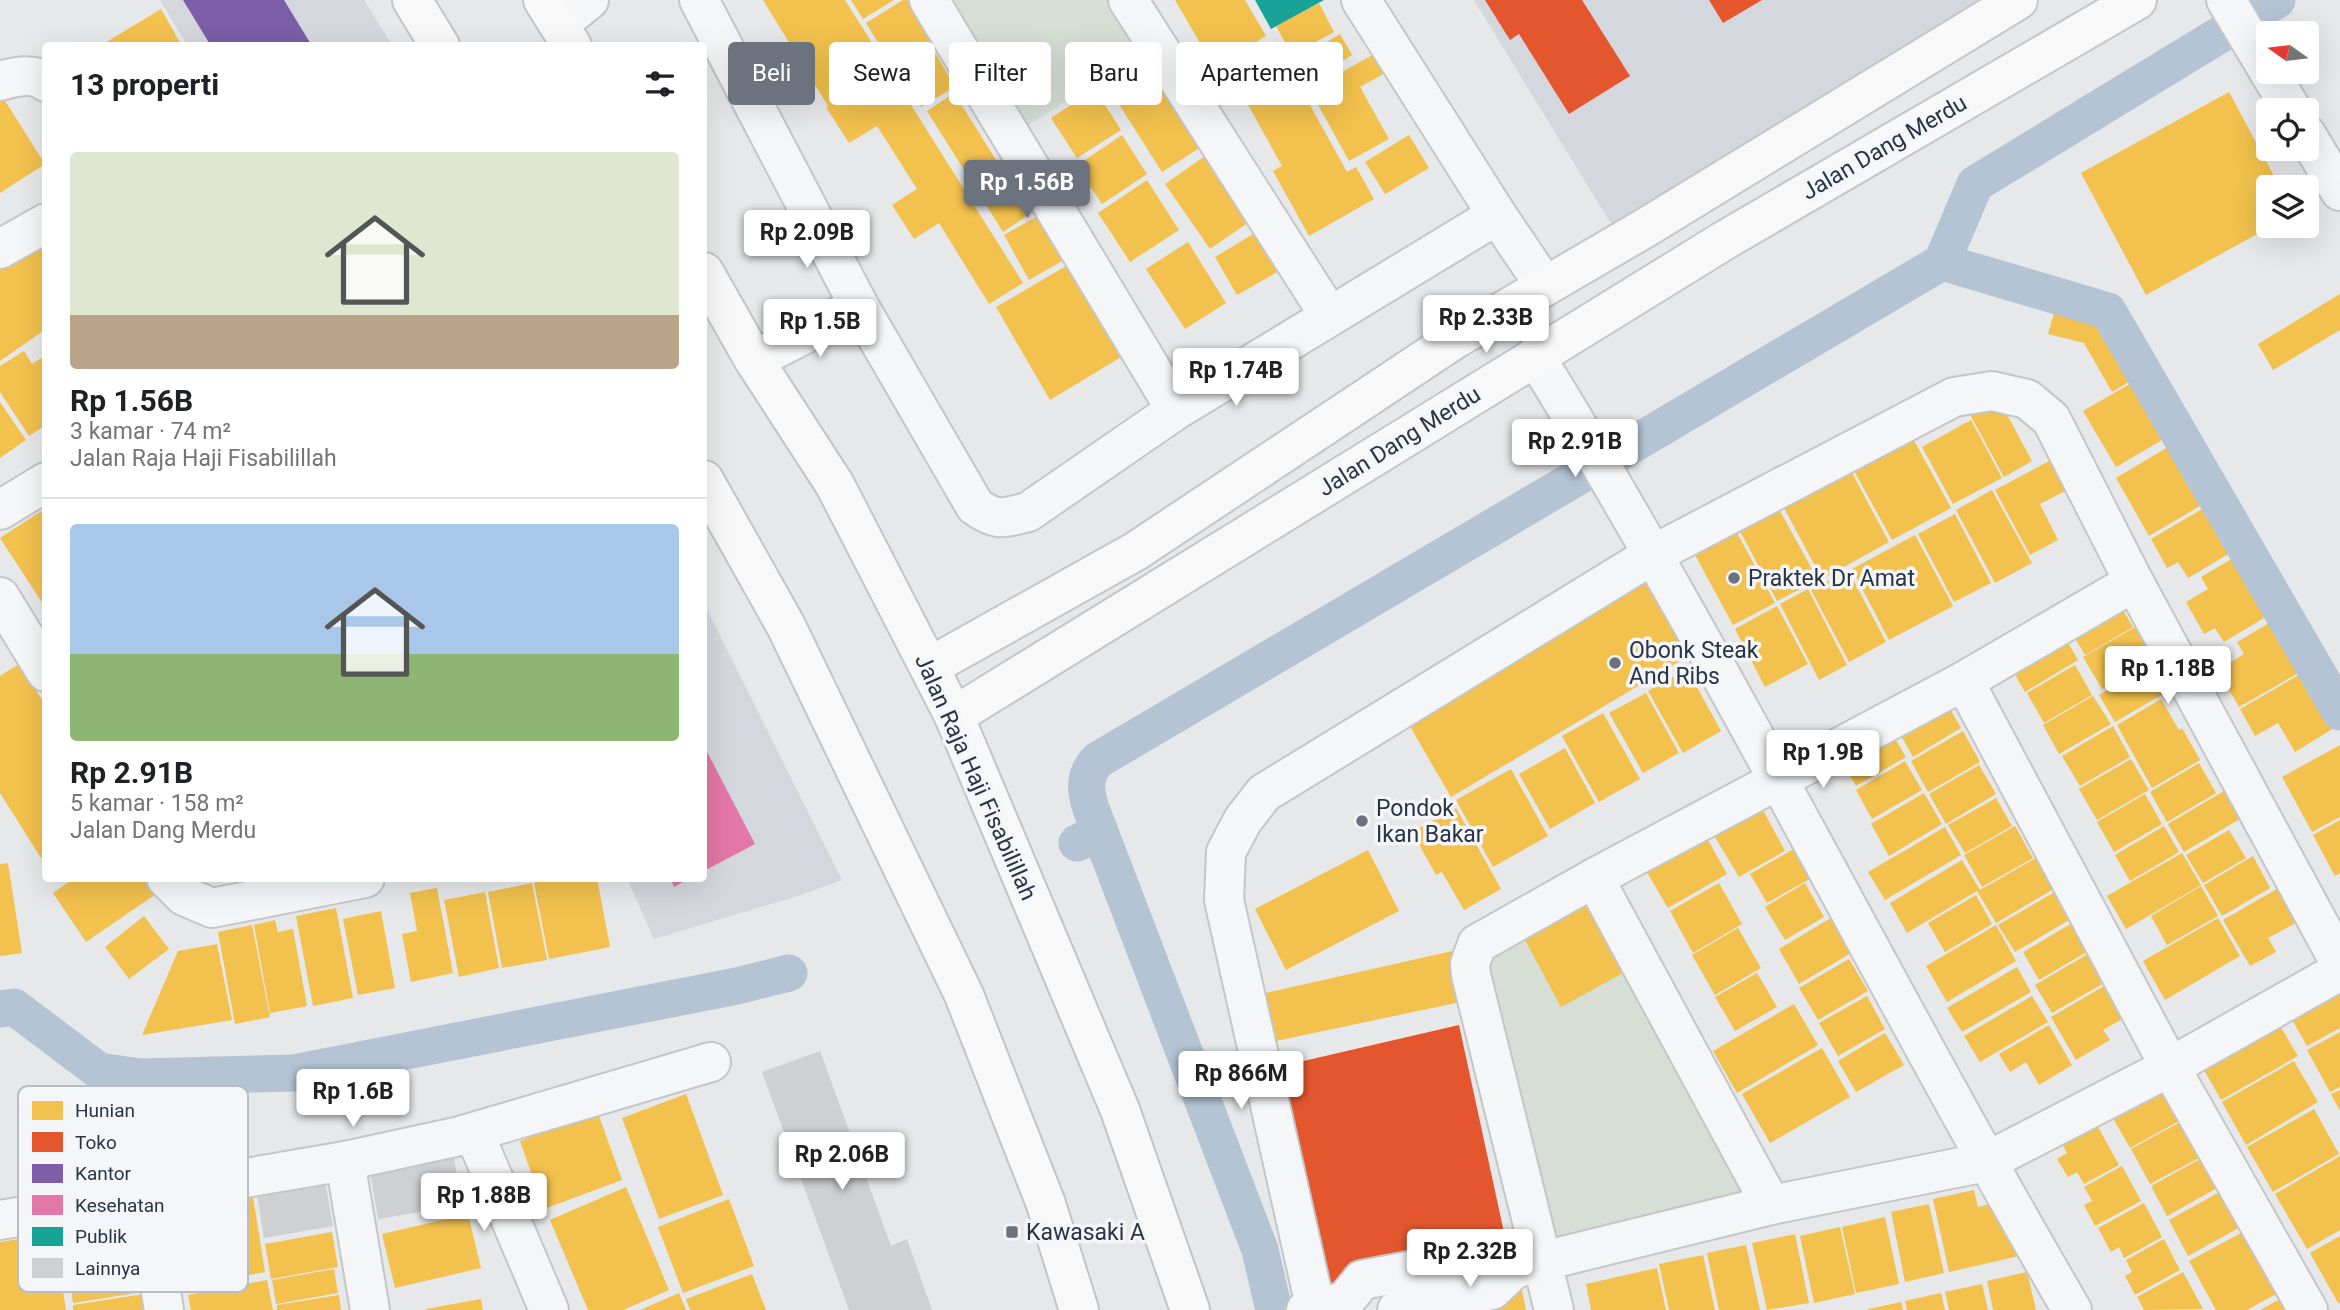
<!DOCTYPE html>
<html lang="id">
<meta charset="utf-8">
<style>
body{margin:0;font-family:Roboto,sans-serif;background:#f2f2f2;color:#202124;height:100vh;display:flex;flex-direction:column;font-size:26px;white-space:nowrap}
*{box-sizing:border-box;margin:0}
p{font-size:23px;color:#757577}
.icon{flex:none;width:38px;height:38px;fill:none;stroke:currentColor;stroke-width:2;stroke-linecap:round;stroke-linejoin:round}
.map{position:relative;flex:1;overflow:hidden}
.panel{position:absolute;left:42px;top:42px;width:665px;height:840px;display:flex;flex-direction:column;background:#fff;border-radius:7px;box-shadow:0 7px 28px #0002}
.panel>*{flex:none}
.top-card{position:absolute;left:728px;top:42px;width:665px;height:63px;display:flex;gap:14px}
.needle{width:46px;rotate:284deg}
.buttons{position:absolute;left:2256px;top:21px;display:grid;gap:14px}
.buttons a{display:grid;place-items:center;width:63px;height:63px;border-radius:7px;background:#fff;box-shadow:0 7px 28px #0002;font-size:35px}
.price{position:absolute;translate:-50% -60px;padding:0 16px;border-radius:7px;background:#fff;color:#222;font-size:23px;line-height:46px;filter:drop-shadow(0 2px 4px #0008)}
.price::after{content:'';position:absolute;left:50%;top:42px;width:21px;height:16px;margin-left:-10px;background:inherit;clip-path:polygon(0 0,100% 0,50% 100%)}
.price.active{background:#6c737f;color:#fff}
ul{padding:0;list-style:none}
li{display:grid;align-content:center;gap:14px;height:371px;padding:0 28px}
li+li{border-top:2px solid #e0e0e0}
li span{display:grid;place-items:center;height:217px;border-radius:7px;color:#555}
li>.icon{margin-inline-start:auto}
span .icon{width:126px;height:126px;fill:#fffc;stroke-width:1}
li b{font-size:30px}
h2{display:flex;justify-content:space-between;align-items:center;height:84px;padding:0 28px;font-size:30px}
.tag{padding:0 24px;border-radius:7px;background:#fff;box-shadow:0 7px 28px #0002;font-size:24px;line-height:63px}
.tag.active{background:#6c737f;color:#fff}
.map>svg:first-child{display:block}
</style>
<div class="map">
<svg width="2340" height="1310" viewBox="0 0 2340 1310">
<rect width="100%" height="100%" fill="#e6e8ea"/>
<g fill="#d4d7dd">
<polygon points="160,0 364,0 392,45 187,45"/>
<polygon points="1474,0 2025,0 1613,227"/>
<polygon points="704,603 842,880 801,895 654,939 627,879 704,878"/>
</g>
<g fill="#d6ded6">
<polygon points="929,0 1128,0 1156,45 1011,136"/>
<polygon points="1592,883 1768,1218 1539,1267 1481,946"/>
</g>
<g fill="#f2c14e">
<polygon points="763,0 845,0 1023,283 989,304 939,223 914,239 892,205 917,189 877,126 849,143 826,107 828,106"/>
<polygon points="851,0 894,0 863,19"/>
<polygon points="903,0 920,0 943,37 894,68 866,23"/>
<polygon points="1175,0 1245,0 1266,36 1214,67"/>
<polygon points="1319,3 1334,32 1292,55 1276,26"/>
<polygon points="161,9 182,46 100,46"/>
<polygon points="1340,34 1352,55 1310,81 1297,60"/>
<polygon points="1270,43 1296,89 1300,87 1347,172 1356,167 1374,199 1309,236 1273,171 1282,166 1227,67"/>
<polygon points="936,54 955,87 921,107 902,74"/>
<polygon points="1374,54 1385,73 1360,87 1389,139 1349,161 1310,90"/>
<polygon points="1149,57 1204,145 1162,172 1106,84"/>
<polygon points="1095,89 1121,130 1077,158 1051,118"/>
<polygon points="2229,92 2280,187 2268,187 2268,226 2272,226 2146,295 2081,173"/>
<polygon points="0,93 45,164 0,193"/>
<polygon points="954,93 1030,214 1003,232 927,111"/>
<polygon points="1122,135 1147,174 1102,204 1076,166"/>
<polygon points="1409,135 1429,168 1385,194 1365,162"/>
<polygon points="1205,156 1249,222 1210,249 1165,184"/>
<polygon points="1147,180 1179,230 1130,262 1098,213"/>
<polygon points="1047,211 1071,256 1029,280 1004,235"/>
<polygon points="46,232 46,329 0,361 0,264"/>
<polygon points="1255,233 1277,272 1237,295 1215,257"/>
<polygon points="1188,242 1226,303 1185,329 1146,269"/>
<polygon points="1073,262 1126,354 1050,400 996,307"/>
<polygon points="2340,294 2340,330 2273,370 2258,344"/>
<polygon points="2057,303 2105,315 2142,374 2112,392 2084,343 2048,334"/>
<polygon points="24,351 32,364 46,355 46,425 29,436 0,392 0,366"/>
<polygon points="2142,377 2174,433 2116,467 2083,411"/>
<polygon points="1996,394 2032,461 2004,477 1967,409"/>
<polygon points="0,402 26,440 0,458"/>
<polygon points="1971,420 2002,478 1953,504 1922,447"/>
<polygon points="1911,435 1951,508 1892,540 1852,467"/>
<polygon points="2178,441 2212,499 2149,536 2116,478"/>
<polygon points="2053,459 2069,489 2040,504 2058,540 2030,555 1995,490"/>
<polygon points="1850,469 1889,542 1822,579 1783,506"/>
<polygon points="1992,490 2032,563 1995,583 1956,510"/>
<polygon points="2209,505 2235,550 2188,578 2178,562 2167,568 2151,539"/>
<polygon points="46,508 46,603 43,604 0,538"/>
<polygon points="1779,509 1818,580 1777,601 1740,531"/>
<polygon points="1955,514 1991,583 1954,602 1918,534"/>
<polygon points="1736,531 1775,603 1733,625 1694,553"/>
<polygon points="1915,535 1953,606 1889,640 1852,569"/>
<polygon points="2235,557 2269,615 2224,642 2215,628 2204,634 2186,602 2208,589 2201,577"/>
<polygon points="1848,570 1886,642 1849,662 1811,590"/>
<polygon points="1654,577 1697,651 1451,797 1408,723"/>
<polygon points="1808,589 1847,665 1819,680 1780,604"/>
<polygon points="2115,597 2133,627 2085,655 2067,625"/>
<polygon points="1777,606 1808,664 1765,687 1735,629"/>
<polygon points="2271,622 2300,672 2239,707 2218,670 2244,654 2237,642"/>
<polygon points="2142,623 2160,656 2102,689 2083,657"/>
<polygon points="2059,627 2078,660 2025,692 2006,659"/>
<polygon points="19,664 46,706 46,866 0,793 0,676"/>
<polygon points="2075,665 2092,695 2044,723 2027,693"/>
<polygon points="2149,666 2165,693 2115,722 2099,695"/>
<polygon points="1687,669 1721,731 1683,753 1648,691"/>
<polygon points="2302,673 2334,728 2295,752 2278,723 2255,736 2240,709"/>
<polygon points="1646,693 1679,753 1643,773 1609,713"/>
<polygon points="1942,695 1961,728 1913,757 1894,723"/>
<polygon points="2093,696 2111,724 2059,754 2043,725"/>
<polygon points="2161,699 2179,730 2182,728 2200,760 2152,788 2117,725"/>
<polygon points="1603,713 1640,779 1599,802 1562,736"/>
<polygon points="1888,726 1906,757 1856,786 1838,755"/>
<polygon points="2113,726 2130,757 2080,786 2062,756"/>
<polygon points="1963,731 1980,762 1928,792 1911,761"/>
<polygon points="2340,745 2340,817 2312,832 2282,777"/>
<polygon points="1565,748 1595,803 1550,829 1519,774"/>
<polygon points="2131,759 2149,790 2097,820 2079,789"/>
<polygon points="1905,761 1922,790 1872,819 1856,790"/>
<polygon points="2199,763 2216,793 2167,822 2150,792"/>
<polygon points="1979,765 1996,794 1946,824 1929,794"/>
<polygon points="1511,769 1548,836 1493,867 1456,800"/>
<polygon points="2224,791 2240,819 2184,852 2168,824"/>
<polygon points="1754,793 1785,851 1739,877 1706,822"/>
<polygon points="1924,793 1942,824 1889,856 1871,824"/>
<polygon points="2145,794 2162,824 2114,852 2097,822"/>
<polygon points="1996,798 2012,826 1965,853 1948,825"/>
<polygon points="1456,808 1501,889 1464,910 1442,872 1436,875 1412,832"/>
<polygon points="2340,820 2340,873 2335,876 2313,835"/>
<polygon points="1699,824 1727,874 1668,908 1639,859"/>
<polygon points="2015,826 2033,858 1982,887 1964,855"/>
<polygon points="2164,826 2179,852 2130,881 2115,855"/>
<polygon points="1945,827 1961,855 1885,900 1868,872"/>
<polygon points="2229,830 2246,858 2203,883 2186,855"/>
<polygon points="1799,846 1815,876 1767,903 1750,874"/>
<polygon points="1368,850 1399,911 1286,970 1255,909"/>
<polygon points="2182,853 2201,885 2126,929 2107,896"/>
<polygon points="2039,856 2057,887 1996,923 1977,891 1907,933 1890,903 1962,860 1980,890"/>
<polygon points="2253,856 2270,888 2222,916 2204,885"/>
<polygon points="8,863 22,953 0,956 0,864"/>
<polygon points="74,878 146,878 156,894 86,942 53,893"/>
<polygon points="557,878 597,878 610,947 549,959 534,883"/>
<polygon points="532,883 547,960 502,968 488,892"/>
<polygon points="1719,883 1742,924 1693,953 1670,911"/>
<polygon points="1805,883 1824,917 1785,940 1765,907"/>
<polygon points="2201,886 2218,916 2167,945 2151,916"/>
<polygon points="437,888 453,973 411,982 402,934 417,931 410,893"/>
<polygon points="2277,889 2296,923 2268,938 2276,952 2250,966 2223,920"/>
<polygon points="2058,890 2074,917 2015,952 1998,925"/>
<polygon points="485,892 499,968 459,977 444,900"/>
<polygon points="1976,895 1992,924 1945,952 1928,923"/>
<polygon points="1586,904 1623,973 1561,1007 1524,938"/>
<polygon points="336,908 353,998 313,1006 296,916"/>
<polygon points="381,911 395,988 358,995 343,919"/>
<polygon points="1841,912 1861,947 1799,984 1779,949"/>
<polygon points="144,916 169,949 129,979 105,947"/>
<polygon points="2218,918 2240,956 2165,1000 2143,961"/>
<polygon points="2079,919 2095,947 2039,980 2023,952"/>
<polygon points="275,920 278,932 293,929 307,1006 270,1013 254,925"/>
<polygon points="252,925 270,1017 235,1024 218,932"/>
<polygon points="1996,925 2016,961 1947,1002 1926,966"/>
<polygon points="1738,928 1761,968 1715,995 1692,955"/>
<polygon points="217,944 232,1020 142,1035 178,951"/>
<polygon points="1457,950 1465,1001 1276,1041 1265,993"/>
<polygon points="2088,954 2104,983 2052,1013 2035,985"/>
<polygon points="1849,959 1868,991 1818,1020 1799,988"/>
<polygon points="2017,967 2031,992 1962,1032 1947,1008"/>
<polygon points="1757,973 1777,1007 1735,1031 1715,997"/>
<polygon points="2340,973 2340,1028 2307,1046 2283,1004"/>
<polygon points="2111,982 2129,1015 2103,1030 2110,1040 2076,1060 2051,1017"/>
<polygon points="1867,996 1885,1029 1838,1056 1819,1023"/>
<polygon points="2032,996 2048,1022 1980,1062 1964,1036"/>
<polygon points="1794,1004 1818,1045 1737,1093 1713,1051"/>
<polygon points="2275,1017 2298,1056 2221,1100 2199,1061"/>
<polygon points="2049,1025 2072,1065 2039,1085 2026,1062 2010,1072 1999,1054"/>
<polygon points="2340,1032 2340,1087 2330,1092 2307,1050"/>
<polygon points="1885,1033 1904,1065 1856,1092 1838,1061"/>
<polygon points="1822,1048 1850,1097 1770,1143 1742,1094"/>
<polygon points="2294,1061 2318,1102 2246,1145 2222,1102"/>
<polygon points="2161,1082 2181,1120 2130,1148 2109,1111"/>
<polygon points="2340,1090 2340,1111 2331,1094"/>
<polygon points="686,1094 723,1195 659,1219 622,1118"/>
<polygon points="2314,1109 2339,1154 2273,1192 2247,1147"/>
<polygon points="598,1113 622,1180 544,1209 520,1141"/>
<polygon points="2193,1115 2212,1151 2150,1184 2131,1149"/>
<polygon points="2097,1125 2119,1165 2084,1184 2077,1172 2068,1177 2057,1159 2067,1153 2062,1144"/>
<polygon points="2340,1156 2340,1230 2307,1249 2275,1194"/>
<polygon points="2202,1158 2219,1187 2167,1216 2151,1186"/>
<polygon points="2122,1166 2141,1201 2095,1226 2084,1205 2092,1201 2084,1187"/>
<polygon points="626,1187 669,1290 623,1310 588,1310 550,1220"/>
<polygon points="2227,1188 2246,1224 2188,1256 2169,1220"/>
<polygon points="1974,1190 1978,1207 2007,1200 2019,1256 1949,1272 1933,1199"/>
<polygon points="252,1191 265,1272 238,1277 234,1252 179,1262 169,1206"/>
<polygon points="729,1199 754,1266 683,1293 658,1227"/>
<polygon points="2144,1203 2162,1237 2124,1258 2119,1247 2111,1252 2098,1228"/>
<polygon points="1929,1204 1944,1273 1905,1282 1891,1212"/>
<polygon points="468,1214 481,1268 395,1288 382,1234"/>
<polygon points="1885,1217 1899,1284 1856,1293 1842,1227"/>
<polygon points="1840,1227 1855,1294 1814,1303 1800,1236"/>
<polygon points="332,1232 338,1267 271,1279 265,1244"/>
<polygon points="2241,1233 2276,1294 2247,1310 2216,1310 2189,1261"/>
<polygon points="54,1234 66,1310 0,1310 0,1242"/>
<polygon points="1795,1234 1809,1303 1767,1310 1752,1243"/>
<polygon points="2340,1236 2340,1302 2338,1303 2310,1253"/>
<polygon points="2164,1239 2180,1270 2135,1295 2125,1276 2132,1272 2126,1260"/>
<polygon points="1746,1245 1760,1310 1719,1310 1707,1253"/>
<polygon points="1703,1255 1715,1310 1669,1310 1659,1264"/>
<polygon points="138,1265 143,1292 73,1303 69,1276"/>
<polygon points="1657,1268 1666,1310 1591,1310 1586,1284"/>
<polygon points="334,1269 338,1293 276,1304 272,1280"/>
<polygon points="2027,1272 2036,1310 1993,1310 1987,1281"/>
<polygon points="2183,1272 2203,1309 2144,1310 2137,1297"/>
<polygon points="752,1274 766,1310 690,1310 686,1299"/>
<polygon points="267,1280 273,1310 191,1310 188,1295"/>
<polygon points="1982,1284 1988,1310 1949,1310 1945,1292"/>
<polygon points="1521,1286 1526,1310 1457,1310"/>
<polygon points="679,1293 686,1310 640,1310"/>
<polygon points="1941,1293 1945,1310 1907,1310 1905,1301"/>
<polygon points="2291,1293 2301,1310 2260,1310"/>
<polygon points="144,1294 146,1310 73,1310 73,1305"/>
<polygon points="339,1295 341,1310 277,1310 277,1305"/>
<polygon points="481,1299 483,1310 426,1310 426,1309"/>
<polygon points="1901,1302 1903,1310 1868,1310 1868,1309"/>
</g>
<g fill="#e4572e">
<polygon points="1485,0 1582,0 1630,76 1569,114 1519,34 1510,40"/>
<polygon points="1709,0 1762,0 1723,23"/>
<polygon points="1459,1025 1510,1260 1333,1297 1282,1066"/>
</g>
<polygon fill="#7b5ea7" points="183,0 284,0 312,46 211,46"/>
<g fill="#e377a8">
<polygon points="704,746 755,844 704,871"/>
<polygon points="670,878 690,878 674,887"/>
</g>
<polygon fill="#17a398" points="1255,0 1324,0 1271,29"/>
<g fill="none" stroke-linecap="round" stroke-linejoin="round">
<g stroke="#b4c4d5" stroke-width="37">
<polyline points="1942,262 2108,311 2340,712"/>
<path d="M1100 832C1091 808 1076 782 1098 760L1942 262 1975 184 2277 0"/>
<polyline points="1077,843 1100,832 1260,1250 1274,1310"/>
<polyline points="0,1009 14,1007 99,1071 140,1077 294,1073 737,986 789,973"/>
</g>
</g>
<g fill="#ced0d3">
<polygon points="820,1051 891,1246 907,1239 932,1310 849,1310 762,1072"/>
<polygon points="452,1145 462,1205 378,1219 368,1159"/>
<polygon points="323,1170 333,1226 264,1238 255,1182"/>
</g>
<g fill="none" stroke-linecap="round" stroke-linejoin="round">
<g stroke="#c4c6c8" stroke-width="42">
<g id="minor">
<path d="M699 0 859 306 975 506C997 522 1003 518 1028 512L1176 410 1497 215"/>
<polyline points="929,0 1176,410"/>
<polyline points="1128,0 1329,315"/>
<polyline points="1361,0 1497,215 1545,286"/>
<polyline points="2226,0 2268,70"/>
<polyline points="559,24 589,0"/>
<polyline points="2269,72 2292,110"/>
<path d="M0 81C14 77 34 72 46 82"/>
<polyline points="2306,134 2340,191"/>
<polyline points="0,249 46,223"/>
<path d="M1535 356C1727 667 1888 995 2072 1310"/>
<polyline points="754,360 859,306"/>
<polyline points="0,510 46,482"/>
<polyline points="0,597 46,672"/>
<polyline points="1964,681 2170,1067 2308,1310"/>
<polyline points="166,878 184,896 212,908 365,878"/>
<polyline points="1594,878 1771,1205"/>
<polyline points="474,1133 549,1310"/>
<polyline points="345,1161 370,1310"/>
<polyline points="145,1195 164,1310"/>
<polyline points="0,1220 345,1161 460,1136 711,1062"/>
<polyline points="1306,1310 1345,1301 1362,1280 1430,1267 1482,1257 1514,1269"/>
<polyline points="1316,1310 1224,900 1226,852 1243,820 1264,793 1654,554 1954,397 1992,391 2027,399 2051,419 2134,582 2340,963"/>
<polyline points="1397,1310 1492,1290 1514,1269 1543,1261 1771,1205 1986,1162 2170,1067 2340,971"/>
<polyline points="1554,1310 1471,975 1470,964 1477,944 1594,878 1964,681 2134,582"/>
</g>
</g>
<g stroke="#c4c6c8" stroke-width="42">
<g id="secondary">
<polyline points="929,667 1136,551 1455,339 1645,228 2018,0"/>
<polyline points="954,716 1725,240 2137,0"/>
</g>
</g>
<g stroke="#c2c5c8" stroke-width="42">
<g id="primary">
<polyline points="412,0 440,46"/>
<polyline points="543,0 572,46"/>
<polyline points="704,272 754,360 835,485 954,716 1120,1110 1190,1310"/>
<polyline points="704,480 786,626 964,995 1046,1204 1079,1310"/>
</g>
</g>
<use href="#minor" stroke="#f5f6f7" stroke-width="38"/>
<use href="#secondary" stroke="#f8f8f8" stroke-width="38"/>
<use href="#primary" stroke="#f8f8f8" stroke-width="38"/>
</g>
<g fill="#6c737f" stroke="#f4f6f9" stroke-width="2.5">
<circle cx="1734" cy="578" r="7"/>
<circle cx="1615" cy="663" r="7"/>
<circle cx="1362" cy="821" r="7"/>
<rect x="1005" y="1225" width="14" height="14" rx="3.5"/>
</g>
<g text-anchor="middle" stroke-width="7" stroke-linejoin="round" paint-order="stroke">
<g font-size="23" fill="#2b3445" stroke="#f4f6f9">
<text transform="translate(1884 147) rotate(-30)" y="8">Jalan Dang Merdu</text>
<text transform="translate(1399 441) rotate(-32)" y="8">Jalan Dang Merdu</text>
<text transform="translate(976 777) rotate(66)" y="8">Jalan Raja Haji Fisabilillah</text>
</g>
<g font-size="23" fill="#2b3445" stroke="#f4f6f9" text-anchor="start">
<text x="1748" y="586">Praktek Dr Amat</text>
<text x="1629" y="658">Obonk Steak<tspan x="1629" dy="26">And Ribs</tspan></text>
<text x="1376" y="816">Pondok<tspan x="1376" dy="26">Ikan Bakar</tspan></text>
<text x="1026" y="1240">Kawasaki A</text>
</g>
</g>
<rect x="18" y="1086" width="230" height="206" rx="10" fill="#f4f6f9" stroke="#b8bcc3" stroke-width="2"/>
<rect x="32" y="1101" width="31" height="19" fill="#f2c14e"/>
<rect x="32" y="1132" width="31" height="20" fill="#e4572e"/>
<rect x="32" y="1164" width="31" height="19" fill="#7b5ea7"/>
<rect x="32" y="1195" width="31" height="20" fill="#e377a8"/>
<rect x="32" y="1227" width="31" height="19" fill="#17a398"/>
<rect x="32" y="1258" width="31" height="20" fill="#ced0d3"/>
<g font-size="19" fill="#2b3445">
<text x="75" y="1117">Hunian</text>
<text x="75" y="1149">Toko</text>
<text x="75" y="1180">Kantor</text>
<text x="75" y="1212">Kesehatan</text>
<text x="75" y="1243">Publik</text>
<text x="75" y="1275">Lainnya</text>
</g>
</svg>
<div class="buttons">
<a><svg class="needle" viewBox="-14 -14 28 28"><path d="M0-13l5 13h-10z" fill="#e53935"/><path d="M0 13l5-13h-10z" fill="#757577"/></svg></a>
<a><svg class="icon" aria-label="locate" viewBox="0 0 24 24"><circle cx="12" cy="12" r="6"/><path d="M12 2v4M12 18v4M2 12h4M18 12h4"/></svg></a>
<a><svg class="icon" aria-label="layers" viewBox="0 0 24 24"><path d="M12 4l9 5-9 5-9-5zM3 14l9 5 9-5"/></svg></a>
</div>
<b class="price active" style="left:1027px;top:220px">Rp 1.56B</b>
<b class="price" style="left:807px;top:270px">Rp 2.09B</b>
<b class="price" style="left:1486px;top:355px">Rp 2.33B</b>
<b class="price" style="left:820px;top:359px">Rp 1.5B</b>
<b class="price" style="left:1236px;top:408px">Rp 1.74B</b>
<b class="price" style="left:1575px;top:479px">Rp 2.91B</b>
<b class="price" style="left:2168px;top:706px">Rp 1.18B</b>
<b class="price" style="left:1823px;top:790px">Rp 1.9B</b>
<b class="price" style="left:1241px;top:1111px">Rp 866M</b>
<b class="price" style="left:353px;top:1129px">Rp 1.6B</b>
<b class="price" style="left:842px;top:1192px">Rp 2.06B</b>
<b class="price" style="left:484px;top:1233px">Rp 1.88B</b>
<b class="price" style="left:1470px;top:1289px">Rp 2.32B</b>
<div class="top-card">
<a class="tag active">Beli</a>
<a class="tag">Sewa</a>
<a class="tag">Filter</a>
<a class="tag">Baru</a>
<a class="tag">Apartemen</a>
</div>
<section class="panel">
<h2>13 properti<svg class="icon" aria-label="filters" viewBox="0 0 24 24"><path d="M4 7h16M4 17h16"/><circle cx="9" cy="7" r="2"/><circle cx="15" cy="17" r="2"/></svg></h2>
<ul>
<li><span style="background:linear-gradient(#dfe7d0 75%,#b9a48a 0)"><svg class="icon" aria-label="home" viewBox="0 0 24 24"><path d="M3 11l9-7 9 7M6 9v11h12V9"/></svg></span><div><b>Rp 1.56B</b><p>3 kamar · 74 m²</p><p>Jalan Raja Haji Fisabilillah</p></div></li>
<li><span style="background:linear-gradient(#a9c7e8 60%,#8fb573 0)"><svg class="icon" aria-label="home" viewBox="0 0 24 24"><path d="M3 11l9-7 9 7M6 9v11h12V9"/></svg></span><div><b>Rp 2.91B</b><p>5 kamar · 158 m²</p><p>Jalan Dang Merdu</p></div></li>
</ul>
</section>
</div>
